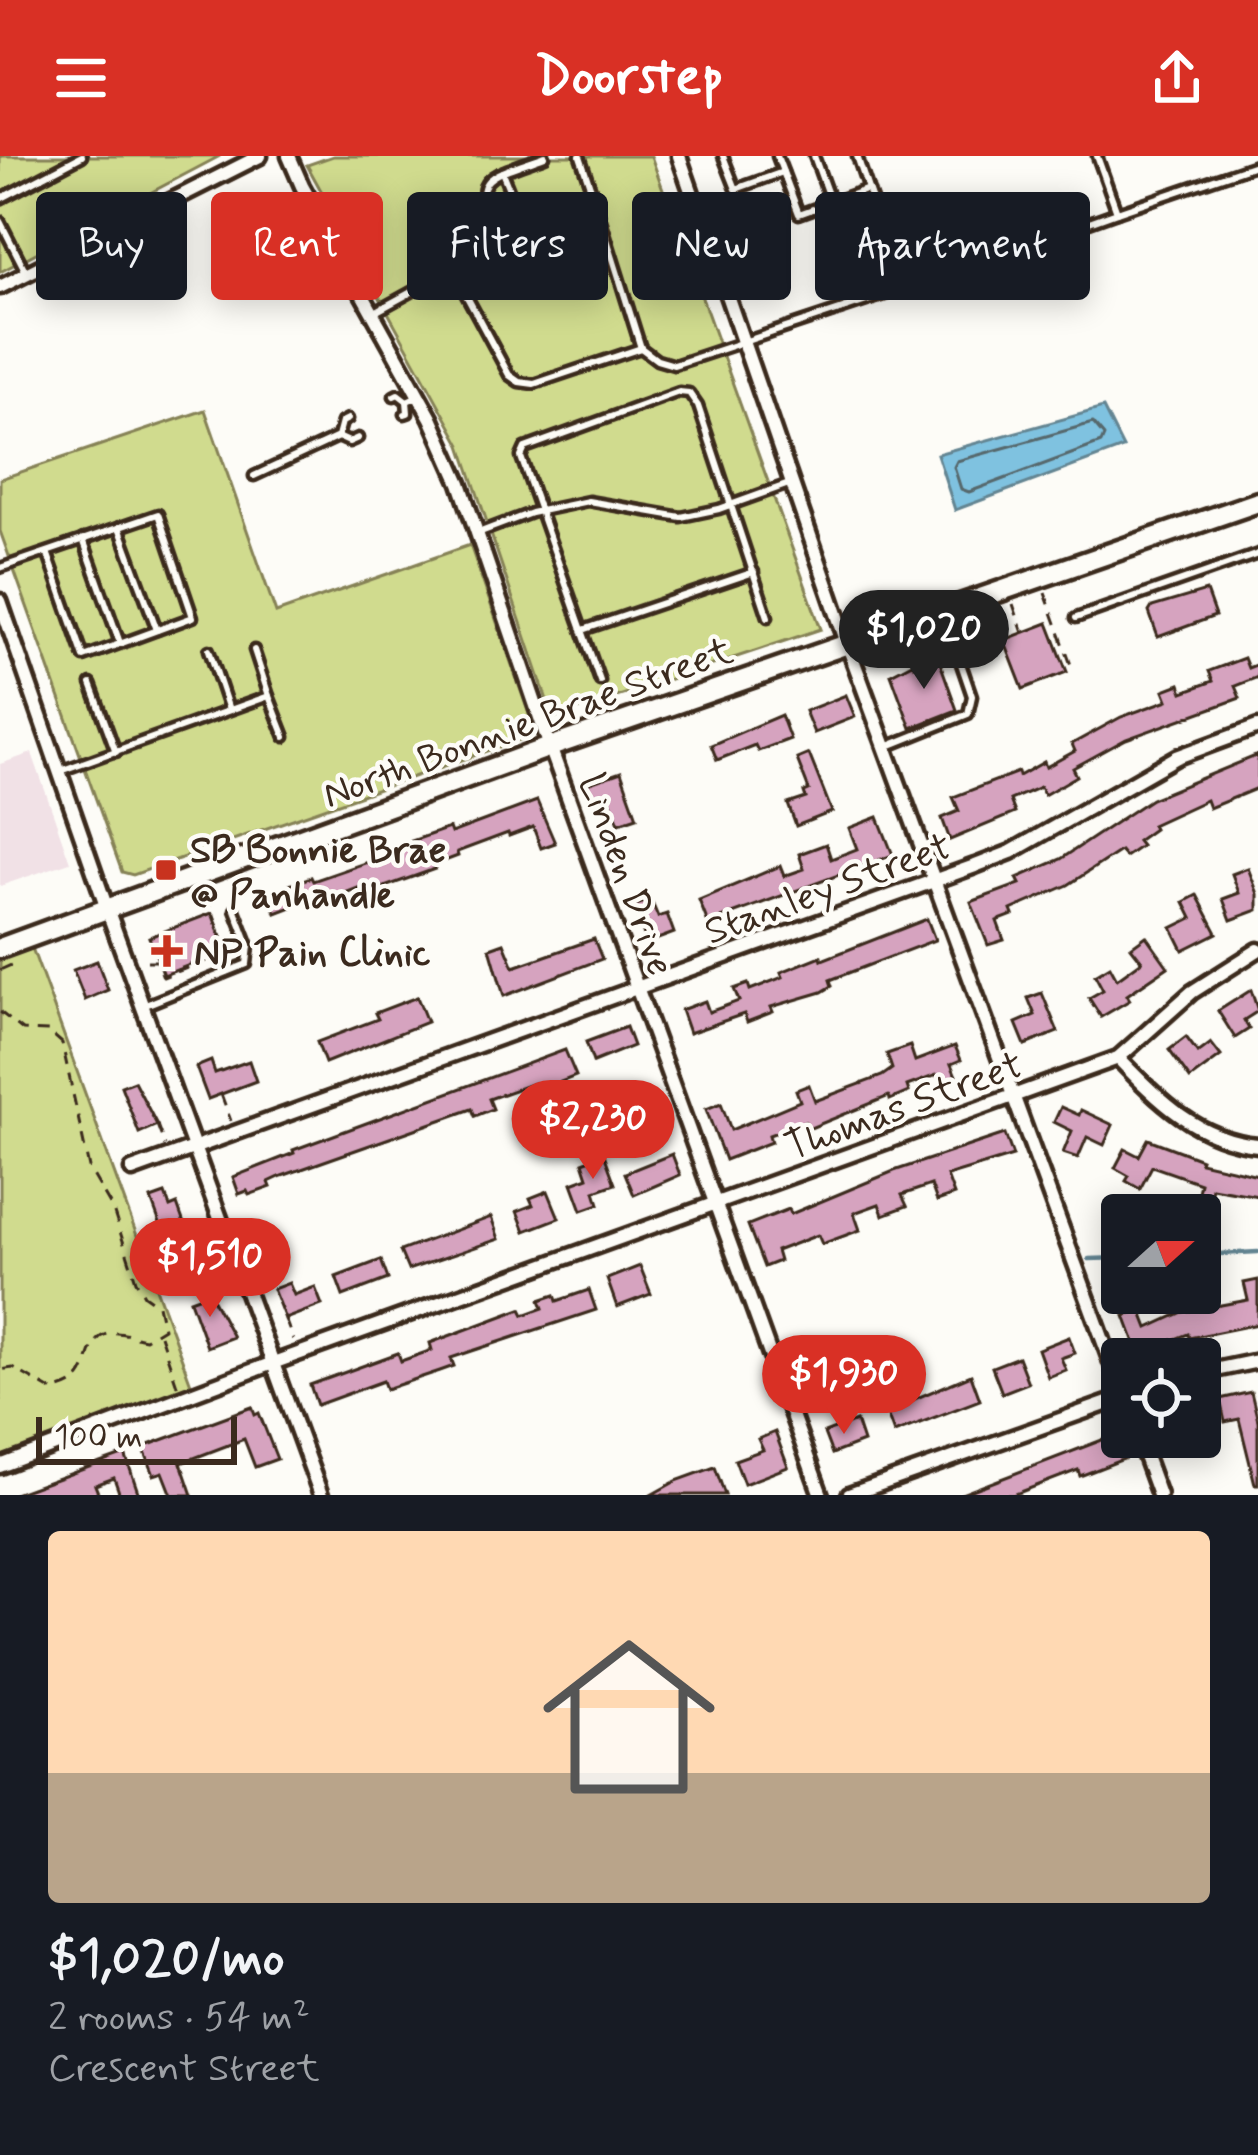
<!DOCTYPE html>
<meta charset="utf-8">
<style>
body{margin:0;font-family:Mynerve,sans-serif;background:#242831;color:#f1f3f6;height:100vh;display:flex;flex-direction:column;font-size:45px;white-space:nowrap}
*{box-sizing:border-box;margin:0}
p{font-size:39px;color:#9ea1a6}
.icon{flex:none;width:66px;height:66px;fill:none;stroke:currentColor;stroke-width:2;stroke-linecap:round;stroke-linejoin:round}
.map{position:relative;height:1339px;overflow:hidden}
.sheet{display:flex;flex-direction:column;background:#171b24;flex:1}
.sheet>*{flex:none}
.hud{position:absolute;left:36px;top:36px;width:1188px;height:108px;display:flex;gap:24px}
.needle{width:78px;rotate:69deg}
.controls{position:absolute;left:1101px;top:1038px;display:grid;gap:24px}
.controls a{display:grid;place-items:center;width:120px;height:120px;border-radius:12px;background:#171b24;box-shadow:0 6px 30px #0003;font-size:60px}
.scale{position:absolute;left:36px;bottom:30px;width:201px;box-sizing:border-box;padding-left:12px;border:6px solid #3b2a1e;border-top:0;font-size:33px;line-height:42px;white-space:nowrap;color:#3b2a1e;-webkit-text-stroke:9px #fdfcf7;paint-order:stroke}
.price{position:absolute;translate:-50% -102px;padding:0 27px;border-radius:42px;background:#d93025;color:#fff;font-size:39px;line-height:78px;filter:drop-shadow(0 3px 6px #0008)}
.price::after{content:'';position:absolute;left:50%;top:72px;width:36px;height:27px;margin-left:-18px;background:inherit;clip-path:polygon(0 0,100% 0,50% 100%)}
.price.active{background:#222;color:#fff}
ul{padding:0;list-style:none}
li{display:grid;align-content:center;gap:24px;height:636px;padding:0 48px}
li+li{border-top:3px solid #363941}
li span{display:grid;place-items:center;height:372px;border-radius:12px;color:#555}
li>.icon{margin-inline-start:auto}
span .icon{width:216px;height:216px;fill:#fffc;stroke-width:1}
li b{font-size:51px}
.pill{padding:0 42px;border-radius:12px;background:#171b24;box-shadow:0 6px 30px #0003;font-size:42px;line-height:108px}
.pill.active{background:#d93025;color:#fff}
header{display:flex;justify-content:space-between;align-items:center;height:156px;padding:0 48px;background:#d93025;color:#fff;font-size:54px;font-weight:800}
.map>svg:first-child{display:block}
</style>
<header><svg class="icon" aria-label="menu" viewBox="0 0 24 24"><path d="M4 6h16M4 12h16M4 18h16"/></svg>Doorstep<svg class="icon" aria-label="share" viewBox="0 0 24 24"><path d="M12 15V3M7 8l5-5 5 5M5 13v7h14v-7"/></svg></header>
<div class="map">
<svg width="1258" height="1339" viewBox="0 0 1258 1339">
<rect width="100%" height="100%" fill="#fdfcf7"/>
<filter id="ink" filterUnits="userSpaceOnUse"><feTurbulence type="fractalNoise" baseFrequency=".00833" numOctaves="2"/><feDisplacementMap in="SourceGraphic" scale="24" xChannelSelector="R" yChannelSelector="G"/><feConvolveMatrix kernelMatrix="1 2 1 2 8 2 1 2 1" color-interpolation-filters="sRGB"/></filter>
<g filter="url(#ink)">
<polygon fill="#f1e1e6" points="32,597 70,706 0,730 0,608"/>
<g fill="#d0db8e" stroke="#868256" stroke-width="3">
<polygon points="0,0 220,0 0,116"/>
<polygon points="333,0 651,0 821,473 553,562 461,289 307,9"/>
<polygon points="205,254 276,457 470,389 536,578 133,719 122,716 0,375 0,323"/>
<polygon points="32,792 194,1236 0,1309 0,802"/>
</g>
<polygon fill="#7fc2e0" stroke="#648592" stroke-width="3" points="1103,252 1123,292 955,354 937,298"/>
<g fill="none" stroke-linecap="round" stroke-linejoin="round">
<polygon stroke="#56676c" stroke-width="3" points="1093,267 1104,280 1101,287 969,336 961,333 954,311 957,305"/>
<g stroke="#648592" stroke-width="4.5">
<polyline points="1200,1099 1258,1096"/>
<polyline points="1089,1103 1122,1102"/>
</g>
</g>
<g fill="#d6a3bf" stroke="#3b2a1e" stroke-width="3">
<polygon points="1206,435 1215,460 1158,481 1149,456 1152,451"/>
<polygon points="1048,467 1067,516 1023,533 1004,484"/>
<polygon points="938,501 957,554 911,572 891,518 912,507 914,510"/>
<polygon points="1244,502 1248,512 1258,508 1258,521 1235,530 1240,542 1126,583 1073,612 1077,620 1044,639 1040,631 1010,644 1015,657 950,684 942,662 959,655 953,641 1018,616 1019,620 1044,606 1046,611 1075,595 1072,588 1121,561 1168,544 1164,534 1180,528 1183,536 1213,525 1209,515"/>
<polygon points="846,539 855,561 814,577 805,555"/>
<polygon points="781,559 790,583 758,595 755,589 717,604 711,589"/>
<polygon points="809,598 832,656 796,670 788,648 806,642 804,636 809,634 797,603"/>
<polygon points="1258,599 1258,632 1209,652 1206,644 1152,669 1154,673 1137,685 1141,690 1125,701 1120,695 1068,729 1011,754 1013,759 997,765 1004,784 988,789 971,746 1020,728 1017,722 1061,703 1151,643"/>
<polygon points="621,616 637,661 619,667 610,643 594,648 587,628"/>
<polygon points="537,645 555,687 541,692 533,671 509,680 508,677 457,696 458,700 434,709 435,713 376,734 378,740 363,745 358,732 335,741 333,735 276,757 268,737 311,721 313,725 411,691 409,686 449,672 451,677"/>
<polygon points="878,661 893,699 708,767 699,744 780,710 784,720 804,713 799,698 826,688 831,703 857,693 849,672"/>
<polygon points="1248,712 1258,738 1258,754 1231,764 1223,743 1239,737 1232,718"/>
<polygon points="1197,739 1217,777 1183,794 1172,772 1192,762 1184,746"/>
<polygon points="651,744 658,761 667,758 674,777 647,787 633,750"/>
<polygon points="212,757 226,795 164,819 149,781"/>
<polygon points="927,763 935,784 830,824 832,830 822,836 771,851 773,856 747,866 744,858 689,877 681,854 705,845 709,856 739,845 734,833 748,828 750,834 783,821 781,816 821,800 822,804"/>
<polygon points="1146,780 1168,811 1127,839 1130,844 1101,861 1089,842 1103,834 1095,819 1110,810 1117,823 1142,805 1131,791"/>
<polygon points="594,783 602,803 504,840 490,792 504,787 514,811"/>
<polygon points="97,805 108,834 85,844 73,814"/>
<polygon points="1251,834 1258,855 1244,864 1249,873 1235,882 1218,855"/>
<polygon points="1042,837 1058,876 1025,889 1016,867 1035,859 1028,842"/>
<polygon points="417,841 427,866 325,907 317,886 378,863 375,857"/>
<polygon points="626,871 633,890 593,906 586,886"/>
<polygon points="1186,881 1198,897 1211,887 1221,900 1190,923 1169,894"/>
<polygon points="910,890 915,905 955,890 961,904 951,908 956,920 940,926 937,919 907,930 909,936 890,944 889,940 808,973 805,966 769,979 771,986 725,1004 706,953 721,947 731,974 800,945 796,934 809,929 815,945 882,920 892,913 887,898"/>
<polygon points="565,894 576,920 538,935 534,927 489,943 493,953 475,960 472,953 282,1020 269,1026 271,1031 249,1039 247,1035 239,1038 233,1021 294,997 293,994"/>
<polygon points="211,905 215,917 249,905 256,925 208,943 196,911"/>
<polygon points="134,925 157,969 139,977 121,930"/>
<polygon points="1061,951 1079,959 1081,954 1113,969 1104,989 1087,981 1078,1002 1063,997 1072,975 1054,966"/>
<polygon points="1005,978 1013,1000 947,1020 954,1039 937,1045 931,1029 902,1039 907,1050 883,1059 879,1048 854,1057 860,1074 822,1088 818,1079 776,1095 779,1105 764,1111 748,1069 789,1053 791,1058 894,1015"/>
<polygon points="1148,983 1201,1003 1200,1006 1258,1019 1258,1040 1212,1032 1208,1048 1196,1045 1200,1027 1152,1010 1140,1033 1126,1025 1129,1020 1115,1012 1125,993 1139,1000"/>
<polygon points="604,998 615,1028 595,1035 599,1048 582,1054 572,1027 588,1021 583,1006"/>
<polygon points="672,998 680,1019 634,1039 625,1017"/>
<polygon points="548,1035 559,1062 525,1075 517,1055 533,1049 530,1042"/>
<polygon points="165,1038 170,1051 177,1048 187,1076 166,1084 151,1043"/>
<polygon points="491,1061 499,1083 408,1114 400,1095"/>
<polygon points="381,1104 388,1123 343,1140 336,1121"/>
<polygon points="640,1110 651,1138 617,1151 607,1123"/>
<polygon points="1258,1124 1258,1168 1189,1182 1188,1178 1139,1197 1125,1160 1141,1154 1148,1172 1183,1156 1248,1144 1244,1127"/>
<polygon points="289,1127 294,1139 315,1131 322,1149 285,1163 273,1133"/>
<polygon points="589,1134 596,1154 451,1202 454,1210 440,1215 386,1233 383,1225 317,1249 310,1229 398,1197 401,1205 432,1194 430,1187 521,1153 524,1159 543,1152 540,1144 555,1139 557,1145"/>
<polygon points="209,1137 233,1181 207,1191 190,1144"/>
<polygon points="1069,1181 1075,1197 1061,1202 1066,1214 1048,1221 1038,1193"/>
<polygon points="1018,1201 1028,1227 1002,1237 992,1211"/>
<polygon points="971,1219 980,1244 894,1277 886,1255"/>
<polygon points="1251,1236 1258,1265 1258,1328 1255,1328 1239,1263 1225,1266 1220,1243"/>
<polygon points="252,1251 255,1259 259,1257 277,1303 255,1311 244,1283 181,1307 192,1339 172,1339 163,1316 154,1319 143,1291"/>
<polygon points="856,1265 863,1286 832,1298 824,1277"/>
<polygon points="775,1276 788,1311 744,1328 735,1304 763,1294 758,1283"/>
<polygon points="1115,1279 1124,1303 1080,1320 1078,1314 1013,1339 959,1339"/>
<polygon points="125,1298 139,1339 120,1339 114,1322 95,1329 99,1339 12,1339"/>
<polygon points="715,1311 725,1339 651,1339 676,1325"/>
</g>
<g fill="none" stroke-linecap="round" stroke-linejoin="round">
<g stroke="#3b2a1e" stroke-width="15">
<g id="service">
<polyline points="723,0 736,33 783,16"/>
<polyline points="777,0 799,58 868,33 903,133 1117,56 1097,0"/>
<polyline points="814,0 831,47"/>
<polyline points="857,0 868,33"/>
<polyline points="502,16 526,76"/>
<polyline points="0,43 82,0"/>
<polyline points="596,48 641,192"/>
<polyline points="1117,56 1258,8"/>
<polyline points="559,62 579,125"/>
<polyline points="0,65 26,116"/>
<path d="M499 88C469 18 480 24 545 0"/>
<polyline points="452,113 509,219 519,226 534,228 641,192 657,204 674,209 903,133"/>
<polyline points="375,156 499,88 596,48 580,0"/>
<polyline points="394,240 398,238 407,245 416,241"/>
<polyline points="405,258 408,257 407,245"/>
<polyline points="338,281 349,286 358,282"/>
<polyline points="254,320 338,281 342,266 348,263"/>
<polyline points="119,371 157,474"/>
<polyline points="478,377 531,357 588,345 681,361 719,353 789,328"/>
<polyline points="83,383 120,487"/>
<polyline points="0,412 158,358 193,461 84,501 47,396"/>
<polyline points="1076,462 1258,398"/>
<polyline points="583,474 754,416"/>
<polyline points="209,494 229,554"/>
<polyline points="254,494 269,540"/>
<polyline points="600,525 521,301 525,292 679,236 689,237 698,250 768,461"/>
<polyline points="91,528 116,596"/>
<polyline points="886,591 968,558 972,540 955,490 969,477 960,451"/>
<polyline points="60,615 269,540 285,581"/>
<polyline points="143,850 247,808 249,790 235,754"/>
</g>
</g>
<g stroke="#3b2a1e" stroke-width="21">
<g id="minor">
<polyline points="289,0 302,30 431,262 460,327 550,591 821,1339"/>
<polyline points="679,0 847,487 1122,1236"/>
<polyline points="0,131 260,0"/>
<polyline points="0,445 106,750 321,1339"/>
<path d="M1118 902C1158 944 1198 984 1258 989"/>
<polyline points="132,1014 975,710 1011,696 1177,601 1258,571"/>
<polyline points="1200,1217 1258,1205"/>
<polyline points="1138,1281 1159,1339"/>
<polyline points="0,1310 273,1207 1118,902 1192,836 1258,794"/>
<polyline points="849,1339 1122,1242"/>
</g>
</g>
<g stroke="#3b2a1e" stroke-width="27">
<polyline id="secondary" points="0,792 550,591 1258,346"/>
</g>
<g stroke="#3b2a1e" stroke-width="3" stroke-dasharray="12 9" stroke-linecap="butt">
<polyline points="1045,437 1071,509"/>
<polyline points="1013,448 1023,477"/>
<polyline points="147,805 157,805 163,821 228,797 204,732"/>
<polyline points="0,814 11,809"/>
<path d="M0 856 23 874 48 875 62 887 89 1012 113 1054 136 1125 144 1139 158 1149 163 1172 145 1183C136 1182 123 1176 115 1177 87 1177 92 1206 80 1221 73 1230 62 1232 53 1235L13 1212 0 1214"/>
<polyline points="221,938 231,965"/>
<polyline points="157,969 165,990"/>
<polyline points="285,1163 293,1184"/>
<polyline points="160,1179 178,1232"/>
</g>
<use href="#service" stroke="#fdfcf7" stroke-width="6"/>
<use href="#minor" stroke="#fdfcf7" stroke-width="12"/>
<use href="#secondary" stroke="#fdfcf7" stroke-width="18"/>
</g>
</g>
<g fill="#c8321e" stroke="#fdfcf7" stroke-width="4.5">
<rect x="154" y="702" width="24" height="24" rx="6"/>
<path d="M161 777h12v12h12v12h-12v12h-12v-12h-12v-12h12z"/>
</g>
<g text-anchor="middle" stroke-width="9" stroke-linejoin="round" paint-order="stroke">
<g font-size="39" fill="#3b2a1e" stroke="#fdfcf7">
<text transform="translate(527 565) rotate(-20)" y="14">North Bonnie Brae Street</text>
<text transform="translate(628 718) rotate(70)" y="14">Linden Drive</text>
<text transform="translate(827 731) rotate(-20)" y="14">Stanley Street</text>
<text transform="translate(903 948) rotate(-20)" y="14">Thomas Street</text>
</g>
<g font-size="39" font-weight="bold" fill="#3b2a1e" stroke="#fdfcf7" text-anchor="start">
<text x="190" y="706">SB Bonnie Brae<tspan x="190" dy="45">@ Panhandle</tspan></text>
<text x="194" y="809">NP Pain Clinic</text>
</g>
</g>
</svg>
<div class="controls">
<a><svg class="needle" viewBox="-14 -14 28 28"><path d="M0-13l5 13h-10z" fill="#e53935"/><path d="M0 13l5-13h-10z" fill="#9ea1a6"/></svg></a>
<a><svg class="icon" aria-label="locate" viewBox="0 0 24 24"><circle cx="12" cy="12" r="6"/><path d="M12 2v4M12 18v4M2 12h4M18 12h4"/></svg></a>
</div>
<div class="scale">100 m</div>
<b class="price active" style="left:924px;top:536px">$1,020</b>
<b class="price" style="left:593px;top:1026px">$2,230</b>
<b class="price" style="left:210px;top:1164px">$1,510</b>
<b class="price" style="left:844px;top:1281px">$1,930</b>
<div class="hud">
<a class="pill">Buy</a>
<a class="pill active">Rent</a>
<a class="pill">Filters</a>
<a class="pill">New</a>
<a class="pill">Apartment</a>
</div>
</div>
<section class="sheet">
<ul>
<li><span style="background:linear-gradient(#ffd9b3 65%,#b9a48a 0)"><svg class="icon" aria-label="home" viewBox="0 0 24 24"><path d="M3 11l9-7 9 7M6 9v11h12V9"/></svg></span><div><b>$1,020/mo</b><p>2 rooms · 54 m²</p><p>Crescent Street</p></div></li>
</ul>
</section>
